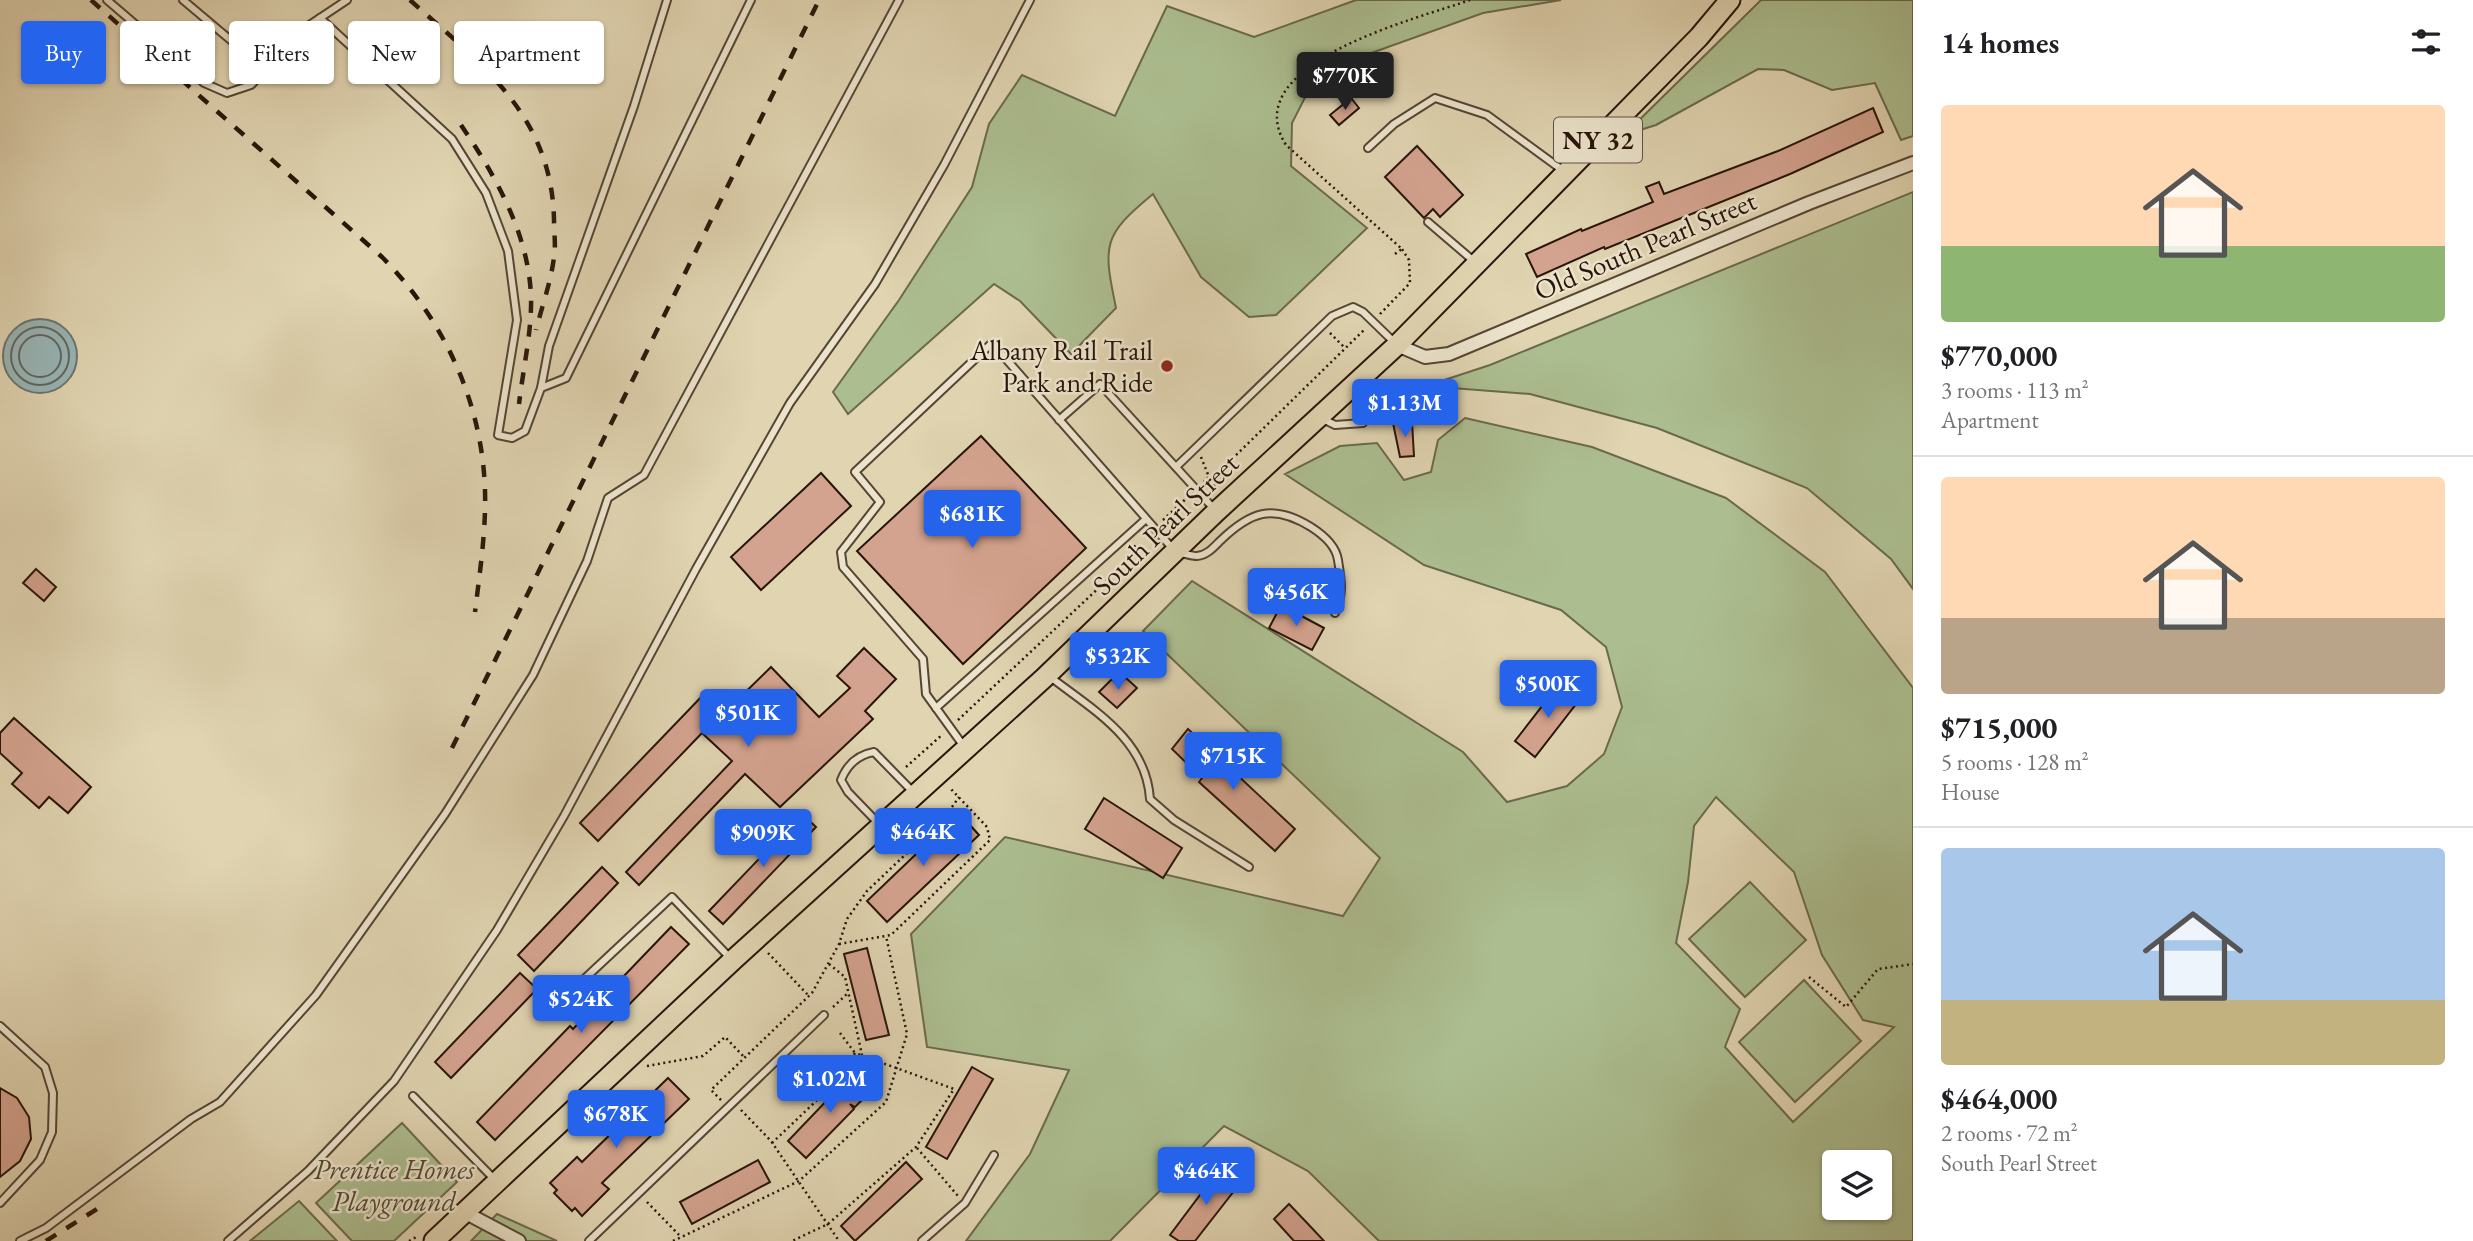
<!DOCTYPE html>
<meta charset="utf-8">
<style>
body{margin:0;font-family:"EB Garamond",serif;background:#f2f2f2;color:#202124;height:100vh;display:flex;flex-direction:column;font-size:26px;white-space:nowrap}
*{box-sizing:border-box;margin:0}
p{font-size:23px;color:#757577}
.icon{flex:none;width:38px;height:38px;fill:none;stroke:currentColor;stroke-width:2;stroke-linecap:round;stroke-linejoin:round}
.map{position:relative;flex:1;overflow:hidden}
.panel{display:flex;flex-direction:column;background:#fff;width:560px}
.panel>*{flex:none}
.top-card{position:absolute;left:21px;top:21px;width:665px;height:63px;display:flex;gap:14px}
.buttons{position:absolute;left:1822px;top:1150px;display:grid;gap:14px}
.buttons a{display:grid;place-items:center;width:70px;height:70px;border-radius:7px;background:#fff;box-shadow:0 2px 5px #0004;font-size:35px}
.price{position:absolute;translate:-50% -60px;padding:0 16px;border-radius:7px;background:#2563eb;color:#fff;font-size:23px;line-height:46px;filter:drop-shadow(0 2px 4px #0008)}
.price::after{content:'';position:absolute;left:50%;top:42px;width:21px;height:16px;margin-left:-10px;background:inherit;clip-path:polygon(0 0,100% 0,50% 100%)}
.price.active{background:#222;color:#fff}
ul{padding:0;list-style:none}
li{display:grid;align-content:center;gap:14px;height:371px;padding:0 28px}
li+li{border-top:2px solid #e0e0e0}
li span{display:grid;place-items:center;height:217px;border-radius:7px;color:#555}
li>.icon{margin-inline-start:auto}
span .icon{width:126px;height:126px;fill:#fffc;stroke-width:1}
li b{font-size:30px}
h2{display:flex;justify-content:space-between;align-items:center;height:84px;padding:0 28px;font-size:30px}
.pill{padding:0 24px;border-radius:7px;background:#fff;box-shadow:0 2px 5px #0004;font-size:24px;line-height:63px}
.pill.active{background:#2563eb;color:#fff}
main{display:flex;flex:1;min-height:0}
.map>svg:first-child{display:block}
</style>
<main>
<div class="map">
<svg width="1913" height="1241" viewBox="0 0 1913 1241">
<rect width="100%" height="100%" fill="#e0d4b1"/>
<filter id="stains"><feTurbulence type="fractalNoise" baseFrequency=".00286" numOctaves="4"/><feColorMatrix values="0 0 0 0 .2 0 0 0 0 .09 0 0 0 0 .02 0 0 0 .5 -.17"/></filter>
<radialGradient id="worn" r=".72"><stop offset=".6" stop-color="#630" stop-opacity="0"/><stop offset="1" stop-color="#630" stop-opacity=".3"/></radialGradient>
<g fill="#acbe90" stroke="#6a6a4c" stroke-width="2" fill-rule="evenodd">
<path d="M1356 0H1561L1483 13 1318 72 1292 123 1291 166 1367 228 1276 315 1249 317 1201 277 1153 194C1102 236 1103 245 1116 308L1071 354 1020 301 994 284 848 414 833 392 899 300 972 187 989 124 1022 75 1115 116 1167 6 1254 37Z"/>
<polygon points="1761,0 1913,0 1913,136 1901,140 1875,83 1832,90 1784,70 1758,69 1656,125 1624,135"/>
<polygon points="1913,192 1913,589 1891,559 1807,488 1657,428 1530,394 1426,386 1490,365"/>
<path d="M1465 418 1592 447 1726 498 1825 572 1913 688V1241H1379L1308 1171 1224 1126 1110 1241H966L1030 1154 1069 1070 927 1047 911 934 1005 837 1343 916 1380 858 1143 631 1192 581 1463 752 1507 802 1567 786 1604 754 1622 707 1606 647 1561 610 1424 565 1285 474 1340 446 1377 443 1404 480 1431 472 1438 440ZM1716 797 1794 872 1822 955 1863 1020 1894 1027 1793 1122 1725 1047 1740 1009 1676 943 1688 882 1694 826ZM1834 1162H1880V1208H1834Z"/>
<polygon points="1750,882 1806,940 1745,997 1689,939"/>
<polygon points="1804,980 1861,1041 1795,1102 1739,1042"/>
<polygon points="402,1123 457,1182 394,1241 352,1241 316,1203"/>
<polygon points="299,1201 337,1241 250,1241"/>
<polygon points="497,1214 557,1241 471,1241"/>
</g>
<circle fill="#98b5b6" stroke="#6b7571" stroke-width="2" cx="40" cy="356" r="37"/>
<g fill="none" stroke-linecap="round" stroke-linejoin="round">
<g stroke="#606560" stroke-width="2">
<circle cx="40" cy="356" r="29"/>
<circle cx="40" cy="356" r="21"/>
</g>
</g>
<g fill="#d4a38f" stroke="#281509" stroke-width="2">
<polygon points="1351,98 1359,108 1339,125 1330,115"/>
<polygon points="1873,108 1883,132 1790,174 1605,249 1604,247 1537,277 1526,254 1581,229 1582,231 1653,202 1646,187 1659,182 1664,194 1778,151"/>
<polygon points="1417,146 1463,195 1440,217 1433,209 1424,218 1385,177"/>
<polygon points="1412,422 1414,456 1400,457 1393,423"/>
<polygon points="981,436 1086,548 963,664 857,551"/>
<polygon points="821,473 851,506 761,590 731,557"/>
<polygon points="36,569 56,587 44,601 23,583"/>
<polygon points="1281,605 1324,628 1312,650 1269,628"/>
<polygon points="864,648 896,679 865,711 873,719 780,807 745,774 639,885 626,872 732,761 702,733 598,841 580,823 706,692 726,711 771,667 819,717 850,688 837,676"/>
<polygon points="1126,678 1137,688 1117,708 1099,692 1112,679 1118,686"/>
<polygon points="1560,683 1580,699 1535,757 1515,741"/>
<polygon points="14,718 91,787 68,813 49,797 39,808 12,784 22,773 0,753 0,733"/>
<polygon points="1188,729 1295,829 1275,851 1199,782 1202,778 1172,749"/>
<polygon points="1104,798 1182,848 1163,878 1085,829"/>
<polygon points="959,813 979,835 887,922 867,901"/>
<polygon points="802,814 816,827 723,924 709,911"/>
<polygon points="602,867 618,883 534,971 518,955"/>
<polygon points="671,927 689,944 495,1140 477,1122 570,1026 573,1029"/>
<polygon points="867,948 889,1035 866,1040 844,954"/>
<polygon points="520,973 537,989 451,1078 435,1062"/>
<polygon points="972,1067 993,1079 947,1159 926,1147"/>
<polygon points="854,1072 872,1090 855,1107 850,1104 854,1109 806,1158 788,1141"/>
<polygon points="668,1078 689,1099 602,1183 609,1189 582,1216 575,1208 572,1211 554,1193 557,1190 550,1183 577,1157 582,1162"/>
<polygon points="0,1088 17,1098 29,1117 31,1139 20,1161 0,1177"/>
<polygon points="758,1160 770,1182 692,1224 680,1202"/>
<polygon points="906,1162 922,1179 855,1241 841,1226"/>
<polygon points="1221,1167 1241,1182 1195,1241 1179,1241 1170,1235"/>
<polygon points="1289,1204 1309,1225 1324,1241 1294,1241 1274,1219"/>
</g>
<g fill="none" stroke-linecap="round" stroke-linejoin="round">
<g stroke="#564533" stroke-width="10">
<g id="lane">
<polyline points="107,0 204,83 227,93 251,85 308,26 347,0"/>
<polyline points="183,0 240,48"/>
<polyline points="320,18 452,139 486,193 508,251 517,320 498,435 512,438 525,431 541,388 566,378 751,0"/>
<polyline points="1368,148 1394,124 1435,98 1487,115 1565,172"/>
<polyline points="1428,222 1476,263"/>
<polyline points="541,388 549,346 634,106 667,0"/>
<polyline points="1321,418 1335,425 1363,423"/>
<polyline points="1059,420 1100,384 1215,510"/>
<polyline points="1176,467 1332,316 1353,307 1363,312 1395,343"/>
<path d="M1181 553C1186 554 1192 556 1197 556 1207 555 1213 548 1220 541 1250 512 1272 503 1311 527 1322 534 1336 546 1338 560 1341 580 1344 594 1335 613"/>
<path d="M1049 676C1093 710 1146 739 1150 799L1174 820 1249 867"/>
<polyline points="936,708 1146,519"/>
<polyline points="965,748 926,694 923,659 843,567 841,552 880,502 855,472 992,343 1172,548"/>
<path d="M878 823 848 792 841 780C847 765 857 755 874 752L914 793"/>
<polyline points="566,996 672,897 731,959"/>
<polyline points="0,1026 45,1067 53,1093 52,1132 40,1160 0,1203"/>
<polyline points="413,1096 496,1181"/>
<polyline points="20,1241 46,1228 191,1119 220,1102 316,995 445,814 533,675 587,561 608,498 644,475 899,0"/>
<polyline points="228,1241 308,1171 394,1081 497,930 564,816 696,569 790,403 875,284 944,165 1030,0"/>
<polyline points="589,1241 824,1015"/>
<polyline points="922,1241 965,1203 994,1155"/>
</g>
</g>
<g stroke="#564533" stroke-width="16">
<g id="street">
<polyline points="1397,345 1425,357 1449,354 1809,203 1913,163"/>
<polyline points="466,1213 519,1241"/>
</g>
</g>
<g stroke="#281509" stroke-width="23">
<polyline id="primary" points="434,1241 732,961 1044,678 1217,511 1397,345 1699,37 1730,0"/>
</g>
<g stroke="#281509" stroke-width="2.5" stroke-dasharray="2 3.5" stroke-linecap="butt">
<path d="M1395 254 1402 249 1286 145C1234 63 1420 18 1470 0"/>
<polyline points="1380,314 1410,283 1409,260 1402,249"/>
<polyline points="1330,333 1345,348"/>
<polyline points="1201,457 1209,477 1204,482"/>
<polyline points="1211,491 1229,462 1365,329"/>
<polyline points="1163,520 1189,496"/>
<polyline points="958,720 1121,567 1137,543"/>
<polyline points="906,767 943,734"/>
<polyline points="839,944 891,935 990,840 987,827 949,787"/>
<polyline points="768,953 809,996"/>
<polyline points="829,964 845,977 862,1055"/>
<polyline points="1809,977 1846,1007 1878,969 1913,964"/>
<polyline points="833,1007 848,993"/>
<polyline points="840,1033 855,1053"/>
<polyline points="647,1066 703,1056 725,1037 745,1058"/>
<polyline points="721,1100 711,1090 812,993 839,944 847,919 867,891 945,817 959,797"/>
<polyline points="741,1110 771,1141 839,1241"/>
<polyline points="772,1143 834,1084 855,1053 954,1089 916,1147 828,1224 792,1241"/>
<polyline points="917,1148 958,1196"/>
<polyline points="647,1202 681,1237"/>
<polyline points="409,1241 418,1236"/>
<polyline points="673,1241 799,1181 886,1102 907,1034 886,936"/>
</g>
<use href="#lane" stroke="#ebe3cc" stroke-width="6"/>
<use href="#street" stroke="#ebe3cc" stroke-width="12"/>
<use href="#primary" stroke="#e0d4b1" stroke-width="19"/>
<g stroke="#281509" stroke-width="4.5" stroke-dasharray="12 12" stroke-linecap="butt">
<path d="M91 0 382 257C449 325 488 415 485 511 484 545 479 579 475 612"/>
<path d="M410 0C481 64 552 115 554 220 554 232 556 246 554 257 551 282 542 306 536 330"/>
<path d="M461 125C495 175 529 234 531 297 532 331 523 369 519 404"/>
<polyline points="452,748 819,0"/>
<polyline points="46,1241 97,1209"/>
</g>
</g>
<circle fill="#8f2418" stroke="#ebe3cc" stroke-width="2.5" cx="1167" cy="366" r="7"/>
<g text-anchor="middle" stroke-width="5" stroke-linejoin="round" paint-order="stroke">
<rect fill="#ebe3cc" stroke="#625344" stroke-width="2" x="1554" y="117.5" width="88" height="45" rx="5"/>
<g font-size="26" font-weight="bold" fill="#281509">
<text x="1598" y="149">NY 32</text>
</g>
<g font-size="28" fill="#281509" stroke="#ebe3cc">
<text transform="translate(1645 245) rotate(-23)" y="10">Old South Pearl Street</text>
<text transform="translate(1165 524) rotate(-44)" y="10">South Pearl Street</text>
</g>
<g font-size="28" fill="#281509" stroke="#ebe3cc" text-anchor="end">
<text x="1153" y="360">Albany Rail Trail<tspan x="1153" dy="32">Park and Ride</tspan></text>
</g>
<g font-size="28" font-style="italic" fill="#504832" stroke="#ebe3cc">
<text x="394" y="1179">Prentice Homes<tspan x="394" dy="32">Playground</tspan></text>
</g>
</g>
<rect width="100%" height="100%" filter="url(#stains)"/>
<rect width="100%" height="100%" fill="url(#worn)"/>
</svg>
<div class="buttons">
<a><svg class="icon" aria-label="layers" viewBox="0 0 24 24"><path d="M12 4l9 5-9 5-9-5zM3 14l9 5 9-5"/></svg></a>
</div>
<b class="price active" style="left:1345px;top:112px">$770K</b>
<b class="price" style="left:1405px;top:439px">$1.13M</b>
<b class="price" style="left:972px;top:550px">$681K</b>
<b class="price" style="left:1296px;top:628px">$456K</b>
<b class="price" style="left:1118px;top:692px">$532K</b>
<b class="price" style="left:1548px;top:720px">$500K</b>
<b class="price" style="left:748px;top:749px">$501K</b>
<b class="price" style="left:1233px;top:792px">$715K</b>
<b class="price" style="left:923px;top:868px">$464K</b>
<b class="price" style="left:763px;top:869px">$909K</b>
<b class="price" style="left:581px;top:1035px">$524K</b>
<b class="price" style="left:830px;top:1115px">$1.02M</b>
<b class="price" style="left:616px;top:1150px">$678K</b>
<b class="price" style="left:1206px;top:1207px">$464K</b>
<div class="top-card">
<a class="pill active">Buy</a>
<a class="pill">Rent</a>
<a class="pill">Filters</a>
<a class="pill">New</a>
<a class="pill">Apartment</a>
</div>
</div>
<section class="panel">
<h2>14 homes<svg class="icon" aria-label="filters" viewBox="0 0 24 24"><path d="M4 7h16M4 17h16"/><circle cx="9" cy="7" r="2"/><circle cx="15" cy="17" r="2"/></svg></h2>
<ul>
<li><span style="background:linear-gradient(#ffd9b3 65%,#8fb573 0)"><svg class="icon" aria-label="home" viewBox="0 0 24 24"><path d="M3 11l9-7 9 7M6 9v11h12V9"/></svg></span><div><b>$770,000</b><p>3 rooms · 113 m²</p><p>Apartment</p></div></li>
<li><span style="background:linear-gradient(#ffd9b3 65%,#b9a48a 0)"><svg class="icon" aria-label="home" viewBox="0 0 24 24"><path d="M3 11l9-7 9 7M6 9v11h12V9"/></svg></span><div><b>$715,000</b><p>5 rooms · 128 m²</p><p>House</p></div></li>
<li><span style="background:linear-gradient(#a9c7e8 70%,#c2b280 0)"><svg class="icon" aria-label="home" viewBox="0 0 24 24"><path d="M3 11l9-7 9 7M6 9v11h12V9"/></svg></span><div><b>$464,000</b><p>2 rooms · 72 m²</p><p>South Pearl Street</p></div></li>
</ul>
</section>
</main>
